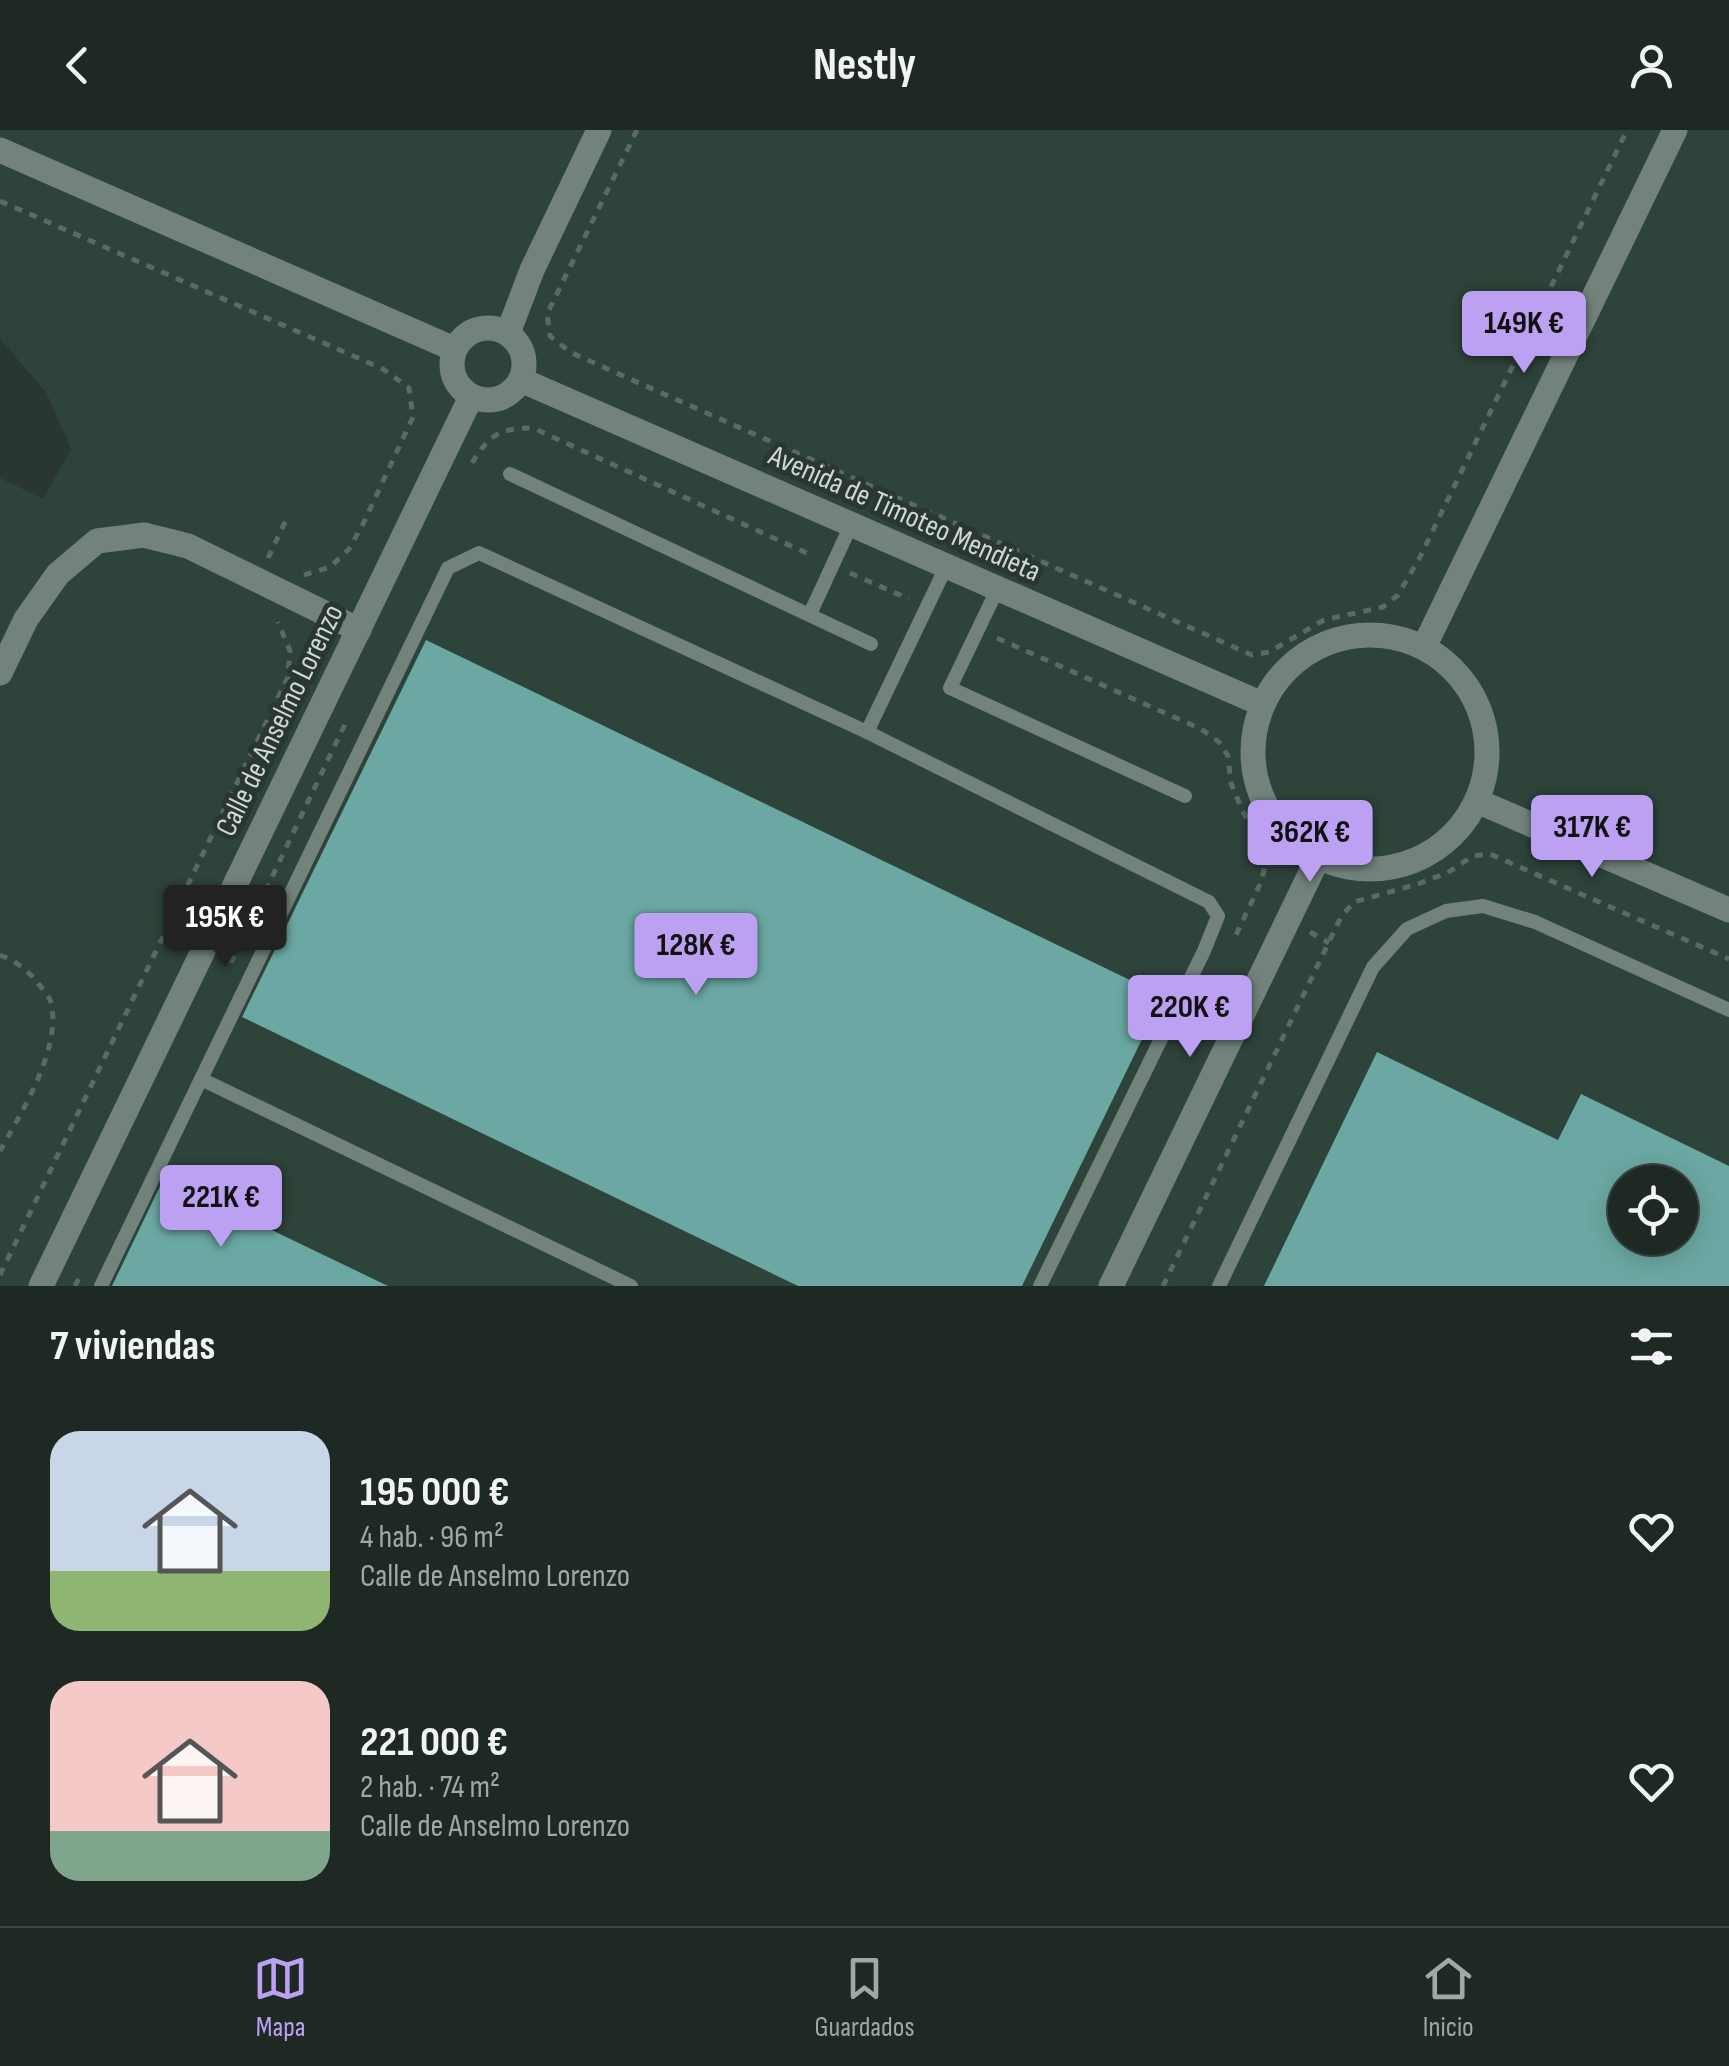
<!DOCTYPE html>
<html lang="es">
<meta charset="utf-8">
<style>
body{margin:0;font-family:"Sofia Sans Condensed",sans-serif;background:#27312c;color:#f1f3f6;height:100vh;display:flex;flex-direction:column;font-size:38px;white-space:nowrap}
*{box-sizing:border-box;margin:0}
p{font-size:32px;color:#a1a6a6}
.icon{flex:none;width:55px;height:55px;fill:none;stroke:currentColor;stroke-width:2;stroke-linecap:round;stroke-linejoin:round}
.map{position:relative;height:1156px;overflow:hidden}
.sheet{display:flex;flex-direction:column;background:#1f2924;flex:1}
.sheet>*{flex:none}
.buttons{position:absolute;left:1608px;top:1035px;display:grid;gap:20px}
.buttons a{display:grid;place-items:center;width:90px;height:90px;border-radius:50%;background:#1f2924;box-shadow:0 5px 25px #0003,0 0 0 2px #3c4541;font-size:50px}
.price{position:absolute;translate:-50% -85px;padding:0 22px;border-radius:10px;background:#bca0f2;color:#111;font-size:32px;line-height:65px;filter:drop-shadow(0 2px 5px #0008)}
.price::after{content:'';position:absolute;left:50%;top:60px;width:30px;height:22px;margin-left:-15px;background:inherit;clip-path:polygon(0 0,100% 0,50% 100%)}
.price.current{background:#222;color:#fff}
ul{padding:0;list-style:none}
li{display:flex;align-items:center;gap:30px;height:250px;padding:0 50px}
li span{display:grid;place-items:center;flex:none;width:280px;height:200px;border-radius:30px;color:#555}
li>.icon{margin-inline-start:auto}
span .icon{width:120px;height:120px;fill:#fffc;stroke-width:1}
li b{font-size:42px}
h2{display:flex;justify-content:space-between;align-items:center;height:120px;padding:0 50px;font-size:42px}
header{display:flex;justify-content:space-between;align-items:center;height:130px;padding:0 50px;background:#1f2924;font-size:45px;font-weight:700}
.dock{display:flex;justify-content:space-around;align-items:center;height:140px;border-top:2px solid #3c4541;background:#1f2924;font-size:28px;color:#a1a6a6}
.dock a{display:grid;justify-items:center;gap:5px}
.dock .current{color:#bca0f2}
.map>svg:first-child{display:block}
</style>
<header><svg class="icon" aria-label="back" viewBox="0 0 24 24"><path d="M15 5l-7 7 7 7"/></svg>Nestly<svg class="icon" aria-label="person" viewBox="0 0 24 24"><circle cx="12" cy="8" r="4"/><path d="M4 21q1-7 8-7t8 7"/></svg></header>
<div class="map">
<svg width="1729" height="1156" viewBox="0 0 1729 1156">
<rect width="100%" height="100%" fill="#293730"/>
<path fill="#2e4339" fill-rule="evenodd" d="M0 0H1729V1156H0V348L43 369 71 319 46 262 0 209ZM1625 1052H1680V1108H1625Z"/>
<g fill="#6ba8a3" fill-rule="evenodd">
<polygon points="426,510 1163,866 1022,1156 798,1156 242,887"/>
<path d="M1377 922 1558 1010 1581 964 1729 1036V1156H1264ZM1625 1052H1680V1108H1625Z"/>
<polygon points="164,1048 388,1156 112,1156"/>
</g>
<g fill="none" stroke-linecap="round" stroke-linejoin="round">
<g stroke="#5d6963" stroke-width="5" stroke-dasharray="8 8" stroke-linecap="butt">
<polyline points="637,0 547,184 550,206 570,222 603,237 1252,525 1269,522 1324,490 1383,477 1398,465 1420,427 1627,0"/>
<polyline points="0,71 383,239 409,258 413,287 363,394 349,419 330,437 304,445"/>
<path d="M472 333C489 305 500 298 533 298L813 426"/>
<polyline points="268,428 286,390"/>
<polyline points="850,443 909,469"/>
<polyline points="997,508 1201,599 1219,612 1228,626 1231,653 1242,680 1267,724 1262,750 1235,807"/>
<polyline points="1310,802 1329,813"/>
<path d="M0 825C14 830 29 841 38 853 42 859 50 866 51 873 62 918 21 983 0 1021"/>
<polyline points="231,833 347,590"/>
<polyline points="0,1145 288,547 290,521 278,492"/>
<polyline points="75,1156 81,1144"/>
<polyline points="1163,1156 1341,787 1354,772 1418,754 1447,743 1473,726 1490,724 1729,829"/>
</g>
<g stroke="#73837b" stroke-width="14">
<polyline points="510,344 871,514"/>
<polyline points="997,460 950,558 1185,666"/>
<polyline points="810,484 851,395"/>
<polyline points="867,602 946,437"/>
<polyline points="201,949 631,1156"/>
<polyline points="101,1156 448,438 479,423 867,602 1209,772 1218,786 1204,821 1040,1156"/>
<polyline points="1219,1156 1373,837 1407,799 1446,781 1483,776 1535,792 1729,880"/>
</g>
<g stroke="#73837b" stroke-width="25">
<polyline points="0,20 454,219"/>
<circle cx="488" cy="234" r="36"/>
<polyline points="508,203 532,140 599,0"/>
<polyline points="521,250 1262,574"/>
<circle cx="1370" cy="622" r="117"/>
<polyline points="1424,517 1675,0"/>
<polyline points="0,543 26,489 58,444 97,411 144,405 188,416 359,500"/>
<polyline points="1477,671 1729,780"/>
<polyline points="41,1156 471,267"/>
<polyline points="1111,1156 1318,728"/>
</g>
</g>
<g text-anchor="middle" stroke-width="10" stroke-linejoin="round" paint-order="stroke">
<g font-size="30" fill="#cfd8d4" stroke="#293730">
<text transform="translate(905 383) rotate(24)" y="10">Avenida de Timoteo Mendieta</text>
<text transform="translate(279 590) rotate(-64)" y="10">Calle de Anselmo Lorenzo</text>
</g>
</g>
</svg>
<div class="buttons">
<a><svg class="icon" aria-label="locate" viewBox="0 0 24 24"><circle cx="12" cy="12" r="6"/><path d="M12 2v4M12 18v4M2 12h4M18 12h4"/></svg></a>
</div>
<b class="price" style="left:1524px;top:246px">149K €</b>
<b class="price" style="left:1592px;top:750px">317K €</b>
<b class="price" style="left:1310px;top:755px">362K €</b>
<b class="price current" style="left:225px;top:840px">195K €</b>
<b class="price" style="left:696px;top:868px">128K €</b>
<b class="price" style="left:1190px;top:930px">220K €</b>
<b class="price" style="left:221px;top:1120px">221K €</b>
</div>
<section class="sheet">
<h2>7 viviendas<svg class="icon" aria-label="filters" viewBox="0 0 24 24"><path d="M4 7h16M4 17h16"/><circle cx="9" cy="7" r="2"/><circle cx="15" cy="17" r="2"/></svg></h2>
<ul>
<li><span style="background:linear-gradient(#c9d6e8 70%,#8fb573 0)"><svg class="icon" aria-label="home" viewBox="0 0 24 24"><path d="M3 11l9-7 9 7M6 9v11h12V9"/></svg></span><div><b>195 000 €</b><p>4 hab. · 96 m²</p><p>Calle de Anselmo Lorenzo</p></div><svg class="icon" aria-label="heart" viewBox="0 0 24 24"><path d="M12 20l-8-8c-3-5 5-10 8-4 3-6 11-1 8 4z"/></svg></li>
<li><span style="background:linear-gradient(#f6c9c9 75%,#7fa58c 0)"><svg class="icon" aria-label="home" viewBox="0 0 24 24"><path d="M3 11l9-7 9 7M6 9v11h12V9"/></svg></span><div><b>221 000 €</b><p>2 hab. · 74 m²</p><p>Calle de Anselmo Lorenzo</p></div><svg class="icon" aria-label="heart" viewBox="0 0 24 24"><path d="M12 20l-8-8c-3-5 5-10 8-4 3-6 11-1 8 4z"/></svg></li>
</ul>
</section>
<nav class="dock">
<a class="current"><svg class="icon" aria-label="map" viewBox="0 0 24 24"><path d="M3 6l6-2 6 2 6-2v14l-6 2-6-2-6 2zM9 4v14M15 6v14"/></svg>Mapa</a>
<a><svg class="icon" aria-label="saved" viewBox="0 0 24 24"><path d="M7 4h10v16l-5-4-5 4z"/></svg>Guardados</a>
<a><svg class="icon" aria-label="home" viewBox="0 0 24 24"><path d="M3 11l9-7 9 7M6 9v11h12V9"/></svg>Inicio</a>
</nav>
